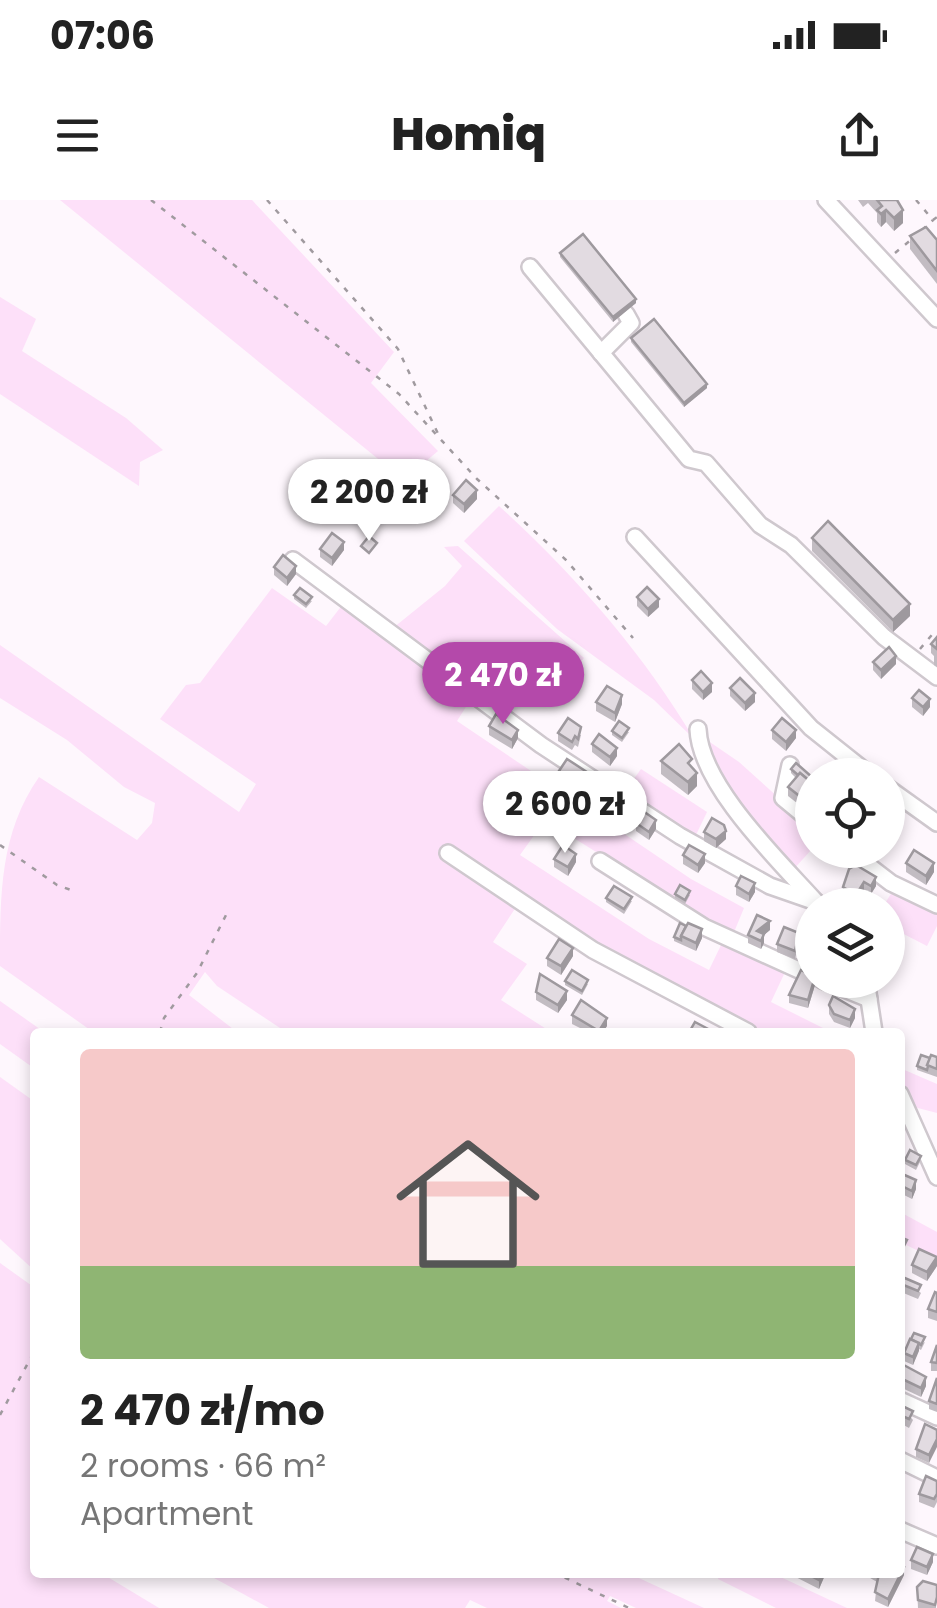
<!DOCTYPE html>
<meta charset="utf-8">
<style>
body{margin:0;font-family:Poppins,sans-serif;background:#f2f2f2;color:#222;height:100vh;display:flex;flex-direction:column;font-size:38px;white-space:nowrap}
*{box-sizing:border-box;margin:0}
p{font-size:32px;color:#767676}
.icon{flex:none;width:55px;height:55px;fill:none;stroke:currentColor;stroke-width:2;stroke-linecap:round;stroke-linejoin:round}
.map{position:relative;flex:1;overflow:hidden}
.side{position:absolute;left:30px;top:828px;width:875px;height:550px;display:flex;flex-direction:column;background:#fff;border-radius:10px;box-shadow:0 5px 15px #0003}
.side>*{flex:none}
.fabs{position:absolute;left:795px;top:558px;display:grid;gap:20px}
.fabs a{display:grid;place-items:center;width:110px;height:110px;border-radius:50%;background:#fff;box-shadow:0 5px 15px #0003;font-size:50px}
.price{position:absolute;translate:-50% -85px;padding:0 22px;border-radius:35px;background:#fff;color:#222;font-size:32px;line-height:65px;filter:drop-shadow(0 2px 5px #0008)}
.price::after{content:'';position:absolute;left:50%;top:60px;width:30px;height:22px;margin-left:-15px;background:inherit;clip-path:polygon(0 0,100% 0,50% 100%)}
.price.on{background:#b449aa;color:#fff}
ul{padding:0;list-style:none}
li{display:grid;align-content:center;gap:20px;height:530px;padding:0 50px}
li+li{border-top:2px solid #e0e0e0}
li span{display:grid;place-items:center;height:310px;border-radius:10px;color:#555}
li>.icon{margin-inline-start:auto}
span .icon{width:180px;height:180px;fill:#fffc;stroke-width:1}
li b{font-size:42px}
.status{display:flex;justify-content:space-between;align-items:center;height:70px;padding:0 50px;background:#fff;direction:ltr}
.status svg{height:28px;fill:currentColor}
header{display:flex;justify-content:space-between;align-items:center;height:130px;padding:0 50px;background:#fff;font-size:45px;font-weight:800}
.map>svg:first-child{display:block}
</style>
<div class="status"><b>07:06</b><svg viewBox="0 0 49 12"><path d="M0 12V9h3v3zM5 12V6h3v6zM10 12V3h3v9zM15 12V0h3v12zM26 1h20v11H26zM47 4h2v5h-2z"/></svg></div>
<header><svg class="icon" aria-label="menu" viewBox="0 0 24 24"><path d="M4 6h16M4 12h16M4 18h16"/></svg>Homiq<svg class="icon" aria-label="share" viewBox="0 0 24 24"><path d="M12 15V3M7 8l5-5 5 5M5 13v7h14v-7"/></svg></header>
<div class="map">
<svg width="937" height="1408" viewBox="0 0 937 1408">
<rect width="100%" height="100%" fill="#fef7fd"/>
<g fill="#fde0f9">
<polygon points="60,0 252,0 394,152 371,183 438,251 404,280"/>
<polygon points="0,97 36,119 22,151 126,218 163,250 140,262 139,286 0,194"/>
<path d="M499 306C574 374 644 454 694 539L654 500 557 429 464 341Z"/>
<polygon points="458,346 584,458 554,494 499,449 468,485 393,428 445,386 462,366 444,347"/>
<path d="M272 388 326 426 343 404 471 499 457 521 691 679 744 708 732 737 545 620 520 655 649 739 709 770 723 741 786 770 771 802 831 832H755L518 704 493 742 527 764 501 800 551 832H286L217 786 205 772 189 795 237 832H93L0 766C0 693 0 633 39 577L137 640 152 623 155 603 124 587 67 540 0 498V445L239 612 256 584 160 519 186 485 200 483Z"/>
<path d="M701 536 739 562 812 628V649L793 670C755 631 723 586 701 536Z"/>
<polygon points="641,569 707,612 694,639 624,593"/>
<polygon points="894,689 937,712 937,726 927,746 888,726 888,705 884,705"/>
<polygon points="0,801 44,832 35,832 35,869 0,844"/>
<polygon points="900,868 937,884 937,913 914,907 900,882"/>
<polygon points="0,877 35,902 35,1071 0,1039"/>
<polygon points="900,1012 937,1032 937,1060 900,1042"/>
<polygon points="0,1063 35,1088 35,1372 101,1373 159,1408 0,1408"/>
<polygon points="205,1373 628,1373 704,1408 636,1408 610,1396 607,1401 621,1408 487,1408 470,1400 465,1408 269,1408"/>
<polygon points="720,1373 772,1373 847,1408 776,1408 718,1379"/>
</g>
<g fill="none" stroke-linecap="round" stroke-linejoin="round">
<g stroke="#cfc8ce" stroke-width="20">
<g id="minor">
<polyline points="826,0 937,119"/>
<polyline points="530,67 689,259 706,263 760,325 791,345 884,437 937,477"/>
<polyline points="601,153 631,123 626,114"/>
<polyline points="635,337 811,528 870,575"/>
<polyline points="293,360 541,545 680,636 770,686 816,702"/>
<path d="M698 529C700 585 779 661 816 702"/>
<polyline points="790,565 783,598 812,622"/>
<polyline points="888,588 937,623"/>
<polyline points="848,650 891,683 937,705"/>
<polyline points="448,653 593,750 748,832"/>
<polyline points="600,661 704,727 812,776"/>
<polyline points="822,780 869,799"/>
<polyline points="866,780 874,832"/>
<polyline points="900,894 937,977"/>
<polyline points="900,1200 937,1217"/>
<polyline points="900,1260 937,1278"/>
<polyline points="900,1330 937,1346"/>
</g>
</g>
<g stroke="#a09a9f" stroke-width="2.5" stroke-dasharray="5 8" stroke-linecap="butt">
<polyline points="151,0 399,194 477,279 566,360 633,438"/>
<polyline points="267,0 398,149 441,240"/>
<polyline points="916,0 933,20 937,17"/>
<polyline points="922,30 933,20"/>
<polyline points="895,53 912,39"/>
<polyline points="920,449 936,430"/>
<polyline points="0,645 57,685 71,690"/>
<polyline points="160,832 164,818 197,773 229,709"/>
<polyline points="0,1215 35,1150"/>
<polyline points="553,1372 629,1408"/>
</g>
<use href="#minor" stroke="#fff" stroke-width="15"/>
</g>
<g fill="#c2bcc2">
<polygon points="858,0 897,0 903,23 894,31 886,22 881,27 877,22 877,13 868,3 863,7"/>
<polygon points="910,36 937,40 937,84 910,49"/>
<polygon points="560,53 636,103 613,122 560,57"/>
<polygon points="631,138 707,188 684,207 631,142"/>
<polygon points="453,295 477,299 464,313 453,303"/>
<polygon points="812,338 910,416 893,432 812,351"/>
<polygon points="320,349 344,350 332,366 320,357"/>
<polygon points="274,367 296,374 287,386 274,375"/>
<polygon points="294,395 312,401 306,408 294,399"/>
<polygon points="637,397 659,407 648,417 637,406"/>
<polygon points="937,437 937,467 934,465 934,456 931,453 931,444"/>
<polygon points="873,462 896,464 881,479 873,470"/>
<polygon points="481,480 504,482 501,495 494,497 481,488"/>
<polygon points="692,480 712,492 703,500 692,489"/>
<polygon points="730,488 755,502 745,511 730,496"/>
<polygon points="912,498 930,507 923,516 912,507"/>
<polygon points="596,502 622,504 615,522 596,511"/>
<polygon points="489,526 518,538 512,549 489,535"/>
<polygon points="772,530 796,538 786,551 772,539"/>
<polygon points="612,531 629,532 622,542 612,535"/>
<polygon points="558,533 581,535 578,547 575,545 572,550 558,541"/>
<polygon points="592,544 617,556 610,566 592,552"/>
<polygon points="661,561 692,568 697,586 688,595 661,574"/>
<polygon points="796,563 812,594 812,603 810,606 806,602 802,607 788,596 788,587 796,578 791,573 791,569"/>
<polygon points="559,571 587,572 579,592 559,579"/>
<polygon points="599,589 590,604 580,597 580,593"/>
<polygon points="523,616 539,619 534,628 523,621"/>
<polygon points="636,623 656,629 649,640 636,631"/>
<polygon points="704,632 726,639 716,648 704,641"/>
<polygon points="862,650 886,650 877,660"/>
<polygon points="683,655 705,663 698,673 683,664"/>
<polygon points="554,659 576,662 568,676 554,667"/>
<polygon points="906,663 934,672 926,685 906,672"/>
<polygon points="856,665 876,686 871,694 864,690 856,703 843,695 843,687"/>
<polygon points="736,686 755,692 749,702 736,695"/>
<polygon points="675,694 690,695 685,704 675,698"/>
<polygon points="606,698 632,701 624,714 606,702"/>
<polygon points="770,730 764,735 764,743 761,749 748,743 748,735"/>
<polygon points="674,737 702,738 696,751 674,741"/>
<polygon points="799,742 795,759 777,752 777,744"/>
<polygon points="573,756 561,775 547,766 547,758"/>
<polygon points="815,780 815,785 808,808 789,803 789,795"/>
<polygon points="565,781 588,784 582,795 565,785"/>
<polygon points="536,792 567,800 558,813 536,800"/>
<polygon points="829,805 855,818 850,828 834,822 829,814"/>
<polygon points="572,815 607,826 603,832 588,832 572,824"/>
<polygon points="937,857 937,877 917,870 917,866 930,858"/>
<polygon points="905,960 921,960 916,970 905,964"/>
<polygon points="900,973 916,989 912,999 900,993"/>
<polygon points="937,1057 937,1066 927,1081 912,1073 912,1065"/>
<polygon points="900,1076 921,1093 918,1099 901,1092"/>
<polygon points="937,1093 937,1121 928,1118 928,1109"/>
<polygon points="925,1142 921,1150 919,1149 913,1165 904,1161 904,1153"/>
<polygon points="937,1145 937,1171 931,1171 931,1162"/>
<polygon points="900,1163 926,1186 921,1197 900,1187"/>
<polygon points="937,1178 937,1212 929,1209 929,1201"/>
<polygon points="900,1205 913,1220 909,1228 900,1223"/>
<polygon points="937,1230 929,1263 916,1257 916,1249"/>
<polygon points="937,1281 937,1302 934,1308 919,1302 919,1294"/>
<polygon points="911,1360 933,1362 927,1375 911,1369"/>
<polygon points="786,1372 825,1372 825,1375 819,1389"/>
<polygon points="865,1372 900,1372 904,1375 888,1407 875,1401 877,1382 865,1375"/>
<polygon points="937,1385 936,1408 918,1408 917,1387"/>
</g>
<g fill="#9e999e">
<polygon points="886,10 886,22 881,27 881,14"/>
<polygon points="903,10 903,23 894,31 894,18"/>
<polygon points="636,99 636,103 613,122 613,117"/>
<polygon points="707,184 707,188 684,207 684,203"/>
<polygon points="477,290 477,299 464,313 464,304"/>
<polygon points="344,342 344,350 332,366 332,358"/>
<polygon points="296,366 296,374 287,386 287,378"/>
<polygon points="659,399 659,407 648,417 648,409"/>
<polygon points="910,404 910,416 893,432 893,420"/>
<polygon points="896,456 896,464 881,479 881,470"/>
<polygon points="504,474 501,495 494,497 494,489"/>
<polygon points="712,483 712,492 703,500 703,492"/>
<polygon points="755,493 755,502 745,511 745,503"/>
<polygon points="622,495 622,504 615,522 615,513"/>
<polygon points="930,499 930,507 923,516 923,507"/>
<polygon points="518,530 518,538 512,549 512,540"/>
<polygon points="796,530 796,538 786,551 786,542"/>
<polygon points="617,548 617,556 610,566 610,557"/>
<polygon points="587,572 587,581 579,592 579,584"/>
<polygon points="697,573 697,586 688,595 688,582"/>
<polygon points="656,620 656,629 649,640 649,632"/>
<polygon points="726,631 726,639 716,648 716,639"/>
<polygon points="878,650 886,650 877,660 877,652"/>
<polygon points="576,654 576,662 568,676 568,667"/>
<polygon points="705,654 705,663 698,673 698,665"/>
<polygon points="934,663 934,672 926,685 926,676"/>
<polygon points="876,677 876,686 871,694 871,686"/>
<polygon points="864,682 864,690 856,703 856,695"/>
<polygon points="755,683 755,692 749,702 749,694"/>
<polygon points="770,721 770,730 764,735 764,743 761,749 761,741 757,731"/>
<polygon points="702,729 702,738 696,751 696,743"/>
<polygon points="573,748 573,756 561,775 561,766"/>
<polygon points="814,780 815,785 808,808 808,800"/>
<polygon points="567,791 567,800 558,813 558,805"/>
<polygon points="855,809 855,818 850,828 850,820"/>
<polygon points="607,818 607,826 603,832 599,832"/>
<polygon points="916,980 916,989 912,999 912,991"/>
<polygon points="937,1057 937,1066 927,1081 927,1072"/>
<polygon points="919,1143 919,1151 913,1165 913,1157"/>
<polygon points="926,1177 926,1186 921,1197 921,1188"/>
<polygon points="937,1239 937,1247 929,1263 929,1255"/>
<polygon points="933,1354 933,1362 927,1375 927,1367"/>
<polygon points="904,1367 904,1375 888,1407 888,1399"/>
<polygon points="822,1372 825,1372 825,1375 819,1389 819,1380"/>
</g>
<g fill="#e2dbe1" stroke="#9e999e" stroke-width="2.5">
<polygon points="877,0 897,0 903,10 894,18 886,10 881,14 877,10 882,6"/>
<polygon points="926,27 937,40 937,71 910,36"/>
<polygon points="583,34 636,99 613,117 560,53"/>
<polygon points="654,119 707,184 684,203 631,138"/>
<polygon points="466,280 477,290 464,304 453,295"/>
<polygon points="828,321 910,404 893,420 812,338"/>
<polygon points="332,333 344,342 332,358 320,349"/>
<polygon points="369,336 377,343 369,353 361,346"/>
<polygon points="283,355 296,366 287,378 274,367"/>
<polygon points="647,387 659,399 648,409 637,397"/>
<polygon points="300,388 312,397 306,404 294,395"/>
<polygon points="937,437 937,449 931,444"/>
<polygon points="889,447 896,456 881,470 873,462"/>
<polygon points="490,465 504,474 501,486 494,489 481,480"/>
<polygon points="519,468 526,474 517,484 510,479"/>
<polygon points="701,471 712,483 703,492 692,480"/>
<polygon points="740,478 755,493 745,503 730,488"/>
<polygon points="607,486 622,495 615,513 596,502"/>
<polygon points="919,490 930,499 923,507 912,498"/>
<polygon points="496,514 518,530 512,540 489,526"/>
<polygon points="568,518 581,527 578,539 575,536 572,542 558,533"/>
<polygon points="782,518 796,530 786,542 772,530"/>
<polygon points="619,521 629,528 622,538 612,531"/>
<polygon points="599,534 617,548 610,557 592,544"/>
<polygon points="679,544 692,559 688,563 697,573 688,582 661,561"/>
<polygon points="567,559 587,572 579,584 559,571"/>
<polygon points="796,563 812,577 812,583 800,573 798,575 791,569"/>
<polygon points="800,573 812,583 811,587 812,589 812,594 810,597 806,594 802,598 788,587"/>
<polygon points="589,578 599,585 590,599 580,593"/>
<polygon points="529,608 539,615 534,623 523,616"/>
<polygon points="643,611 656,620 649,632 636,623"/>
<polygon points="712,618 724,625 726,631 716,639 704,632"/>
<polygon points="563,645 576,654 568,667 554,659"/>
<polygon points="689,645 705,654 698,665 683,655"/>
<polygon points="914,650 934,663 926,676 906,663"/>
<polygon points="856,665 876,677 871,686 864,682 856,695 843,687 849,669"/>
<polygon points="741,676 755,683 749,694 736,686"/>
<polygon points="680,685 690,691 685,700 675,694"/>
<polygon points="614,686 632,697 624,709 606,698"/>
<polygon points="757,715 770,721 757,731 764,734 761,741 748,735"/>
<polygon points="680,723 686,726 681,736 681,740 674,737"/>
<polygon points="688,723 702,729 696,743 681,736"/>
<polygon points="784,727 799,733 795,751 777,744"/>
<polygon points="559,739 573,748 561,766 547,758"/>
<polygon points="572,770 588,780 582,791 565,781"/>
<polygon points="801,770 812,776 812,780 814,780 808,800 789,795"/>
<polygon points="540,774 567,791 558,805 536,792"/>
<polygon points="833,796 855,809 850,820 834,814 829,805"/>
<polygon points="581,800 607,818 599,831 572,815"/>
<polygon points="695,822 712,831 711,832 698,832 691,829"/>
<polygon points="921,855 930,858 927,870 917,866"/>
<polygon points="931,855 937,857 937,869 927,865"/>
<polygon points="910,950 921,956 916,965 905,960"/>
<polygon points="900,973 916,980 912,991 900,985"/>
<polygon points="900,1037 907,1040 903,1048 900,1047"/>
<polygon points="919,1049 937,1057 927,1072 912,1065"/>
<polygon points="900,1076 921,1085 918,1091 901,1084 900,1087"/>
<polygon points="935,1092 937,1093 937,1112 928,1109"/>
<polygon points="914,1133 925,1137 921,1145 911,1139"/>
<polygon points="910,1139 919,1143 913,1157 904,1153"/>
<polygon points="937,1145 937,1163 931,1162"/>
<polygon points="900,1163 926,1177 921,1188 900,1178"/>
<polygon points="937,1178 937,1204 929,1201"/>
<polygon points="900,1205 913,1211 909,1219 900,1215"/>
<polygon points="925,1224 937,1230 937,1239 929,1255 916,1249"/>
<polygon points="926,1276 937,1281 937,1294 934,1299 919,1294"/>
<polygon points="917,1347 933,1354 927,1367 911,1360"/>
<polygon points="900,1365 904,1367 888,1399 875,1392 879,1374 876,1372 900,1372"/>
<polygon points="803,1372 822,1372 819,1380"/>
<polygon points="923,1381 937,1385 937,1397 935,1405 918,1400 917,1387"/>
</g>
</svg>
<div class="fabs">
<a><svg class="icon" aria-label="locate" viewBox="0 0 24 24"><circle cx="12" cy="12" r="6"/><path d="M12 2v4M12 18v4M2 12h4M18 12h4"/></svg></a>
<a><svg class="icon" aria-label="layers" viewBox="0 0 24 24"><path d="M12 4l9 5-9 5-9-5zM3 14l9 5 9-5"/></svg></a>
</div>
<b class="price" style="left:369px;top:344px">2 200 zł</b>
<b class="price on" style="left:503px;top:527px">2 470 zł</b>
<b class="price" style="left:565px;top:656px">2 600 zł</b>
<section class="side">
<ul>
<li><span style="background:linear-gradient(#f6c9c9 70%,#8fb573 0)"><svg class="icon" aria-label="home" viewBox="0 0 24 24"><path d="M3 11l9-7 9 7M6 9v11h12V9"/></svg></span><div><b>2 470 zł/mo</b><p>2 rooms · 66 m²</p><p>Apartment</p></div></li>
</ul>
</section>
</div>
